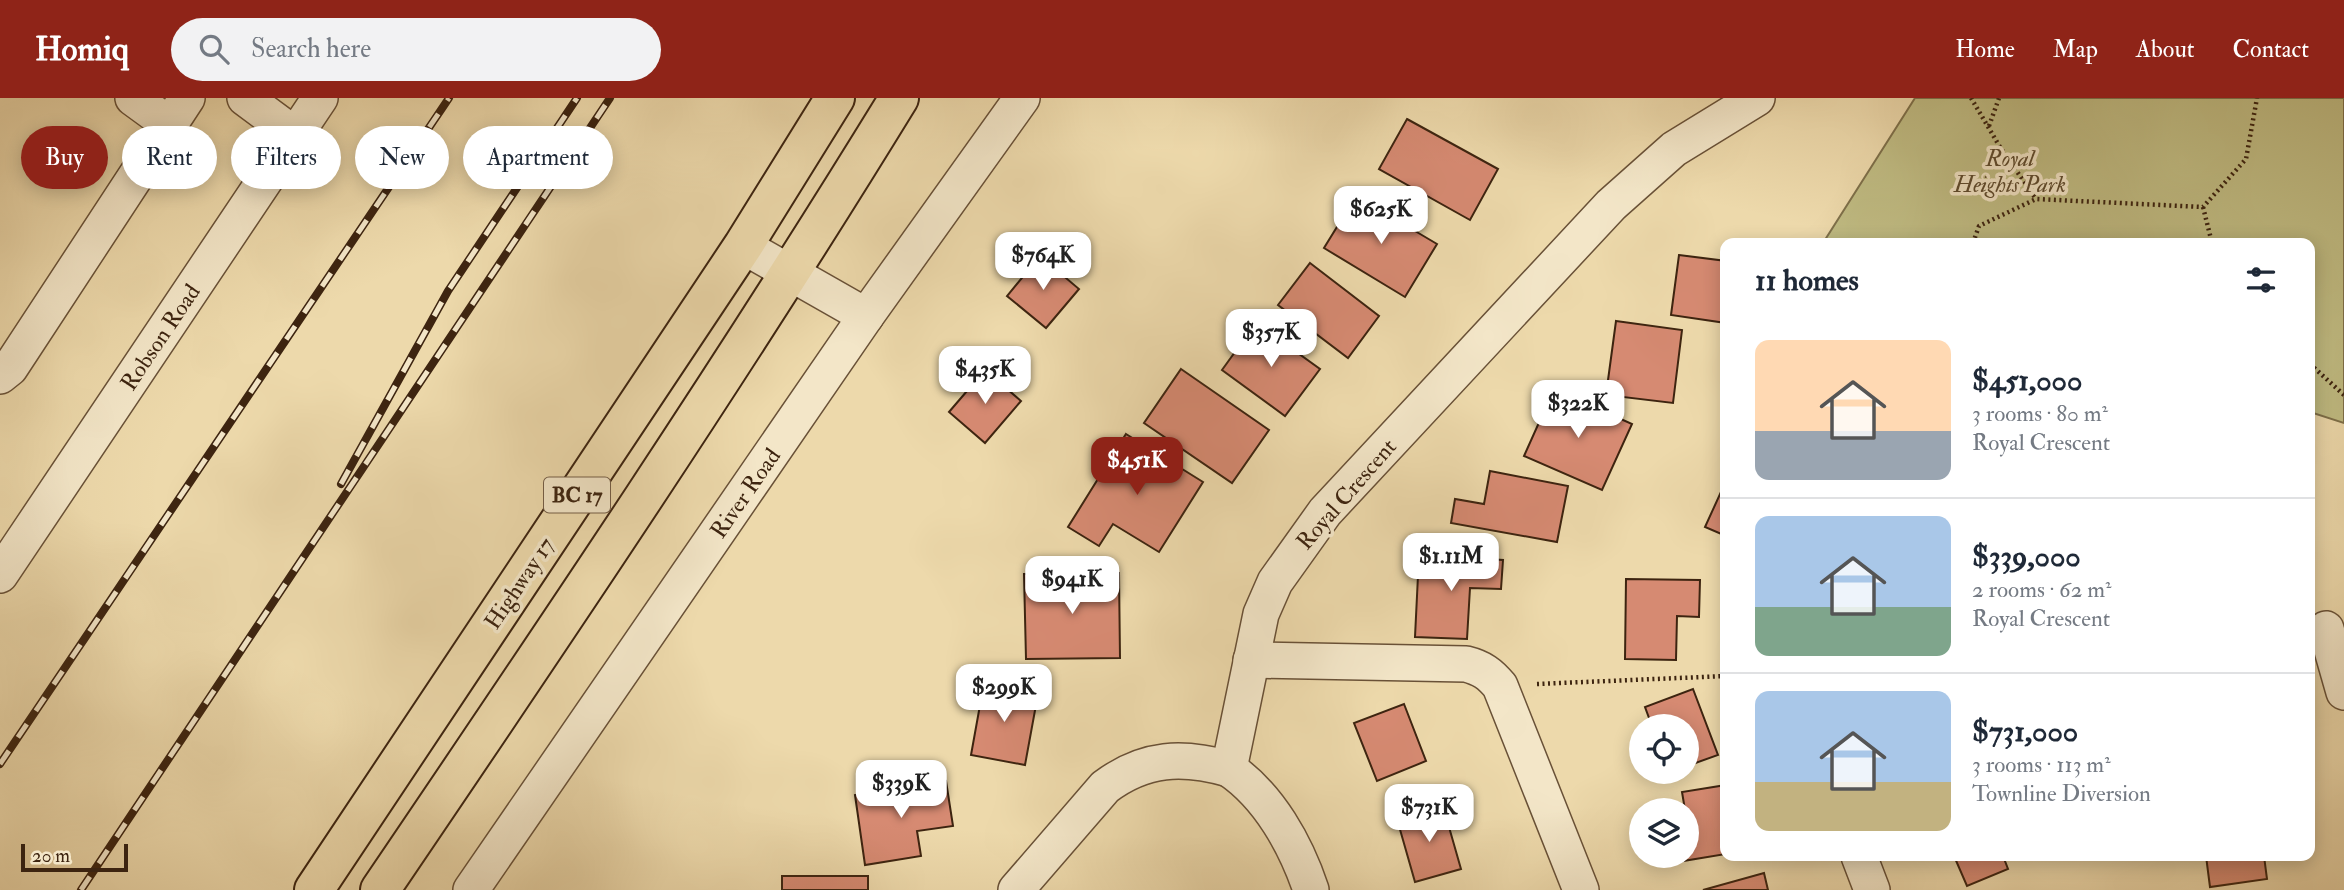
<!DOCTYPE html>
<meta charset="utf-8">
<style>
body{margin:0;font-family:"IM FELL Double Pica",serif;background:#f2f2f3;color:#1f2937;height:100vh;display:flex;flex-direction:column;font-size:26px;white-space:nowrap}
*{box-sizing:border-box;margin:0}
p{font-size:23px;color:#747a83}
.icon{flex:none;width:38px;height:38px;fill:none;stroke:currentColor;stroke-width:2;stroke-linecap:round;stroke-linejoin:round}
.map{position:relative;flex:1;overflow:hidden}
.drawer{position:absolute;left:1720px;top:140px;width:595px;height:623px;display:flex;flex-direction:column;background:#fff;border-radius:14px;box-shadow:0 4px 18px #0003}
.drawer>*{flex:none}
.top-card{position:absolute;left:21px;top:28px;width:665px;height:63px;display:flex;gap:14px}
.controls{position:absolute;left:1629px;top:616px;display:grid;gap:14px}
.controls a{display:grid;place-items:center;width:70px;height:70px;border-radius:50%;background:#fff;box-shadow:0 4px 18px #0003;font-size:35px}
.scale{position:absolute;left:21px;bottom:18px;width:107px;box-sizing:border-box;padding-left:7px;border:4px solid #3d2410;border-top:0;font-size:19px;line-height:24px;white-space:nowrap;color:#3d2410;-webkit-text-stroke:5px #f3e6c8;paint-order:stroke}
.price{position:absolute;translate:-50% -60px;padding:0 16px;border-radius:14px;background:#fff;color:#222;font-size:23px;line-height:46px;filter:drop-shadow(0 2px 4px #0008)}
.price::after{content:'';position:absolute;left:50%;top:42px;width:21px;height:16px;margin-left:-10px;background:inherit;clip-path:polygon(0 0,100% 0,50% 100%)}
.price.active{background:#8f2418;color:#fff}
ul{padding:0;list-style:none}
li{display:flex;align-items:center;gap:21px;height:175px;padding:0 35px}
li+li{border-top:2px solid #e0e1e3}
li span{display:grid;place-items:center;flex:none;width:196px;height:140px;border-radius:14px;color:#555}
li>.icon{margin-inline-start:auto}
span .icon{width:84px;height:84px;fill:#fffc;stroke-width:1}
li b{font-size:30px}
h2{display:flex;justify-content:space-between;align-items:center;height:84px;padding:0 35px;font-size:30px}
.tag{padding:0 24px;border-radius:32px;background:#fff;box-shadow:0 4px 18px #0003;font-size:24px;line-height:63px}
.tag.active{background:#8f2418;color:#fff}
header{display:flex;align-items:center;gap:42px;box-sizing:border-box;height:98px;padding:0 35px;background:#8f2418;color:#fff}
header strong{font-size:33px}
nav{display:flex;gap:38px;margin-inline-start:auto;font-size:24px}
.search{width:490px;height:63px;background:#f2f2f3;display:flex;align-items:center;gap:18px;box-sizing:border-box;padding:0 24px;border-radius:38px;color:#747a83;font-size:26px}
.map>svg:first-child{display:block}
</style>
<header>
<strong>Homiq</strong>
<div class="search"><svg class="icon" aria-label="search" viewBox="0 0 24 24"><circle cx="10" cy="10" r="6"/><path d="M15 15l6 6"/></svg>Search here</div>
<nav><a>Home</a><a>Map</a><a>About</a><a>Contact</a></nav>
</header>
<div class="map">
<svg width="2344" height="792" viewBox="0 0 2344 792">
<rect width="100%" height="100%" fill="#edd9ab"/>
<filter id="stains"><feTurbulence type="fractalNoise" baseFrequency=".00286" numOctaves="4"/><feColorMatrix values="0 0 0 0 .2 0 0 0 0 .09 0 0 0 0 .02 0 0 0 .5 -.17"/></filter>
<radialGradient id="worn" r=".72"><stop offset=".6" stop-color="#630" stop-opacity="0"/><stop offset="1" stop-color="#630" stop-opacity=".3"/></radialGradient>
<polygon fill="#c0bc83" stroke="#7e704a" stroke-width="2" points="1915,0 2344,0 2344,325 2310,314 2310,145 1823,145"/>
<g fill="#d68a72" stroke="#3d2410" stroke-width="2">
<polygon points="1407,21 1498,71 1470,122 1379,71"/>
<polygon points="1356,98 1437,146 1405,199 1324,150"/>
<polygon points="1679,157 1726,163 1726,225 1671,217"/>
<polygon points="1040,158 1079,191 1046,230 1007,198"/>
<polygon points="1310,165 1379,218 1348,260 1278,207"/>
<polygon points="1616,223 1682,232 1673,305 1606,297"/>
<polygon points="1256,225 1320,271 1285,318 1222,272"/>
<polygon points="1181,271 1269,332 1232,385 1144,325"/>
<polygon points="985,272 1021,303 985,345 949,314"/>
<polygon points="1554,291 1632,326 1602,392 1524,358"/>
<polygon points="1126,336 1203,384 1159,454 1113,426 1099,448 1068,429"/>
<polygon points="1490,373 1568,388 1557,444 1451,425 1455,401 1484,406"/>
<polygon points="1726,383 1726,438 1705,429"/>
<polygon points="1419,457 1503,462 1501,491 1470,490 1467,541 1415,539"/>
<polygon points="1119,475 1120,560 1026,561 1024,476"/>
<polygon points="1626,481 1700,482 1699,519 1677,518 1676,562 1625,561"/>
<polygon points="984,585 1038,596 1025,667 971,657"/>
<polygon points="1693,591 1718,657 1687,668 1687,628 1652,628 1645,609"/>
<polygon points="1404,606 1426,663 1377,683 1354,625"/>
<polygon points="946,683 953,728 917,733 921,758 865,767 855,697"/>
<polygon points="1726,687 1726,756 1677,764 1676,758 1687,758 1687,712 1685,712 1682,694"/>
<polygon points="1443,708 1461,771 1415,784 1397,721"/>
<polygon points="1954,758 2003,758 2008,771 1967,788"/>
<polygon points="2206,758 2264,758 2267,781 2210,789"/>
<polygon points="1764,775 1768,792 1703,792"/>
<rect x="782" y="778" width="86" height="14"/>
</g>
<g fill="none" stroke-linecap="round" stroke-linejoin="round">
<g stroke="#695137" stroke-width="38">
<g id="minor">
<polyline points="133,0 170,27"/>
<polyline points="245,0 295,37"/>
<polyline points="743,148 866,218"/>
<polyline points="0,278 10,270 187,0"/>
<polyline points="0,477 320,0"/>
<polyline points="2326,531 2344,594"/>
<path d="M1251 562 1466 566C1482 570 1490 576 1500 588L1581 792"/>
<path d="M1229 671C1269 698 1296 747 1311 792"/>
<polyline points="1859,758 1872,792"/>
<polyline points="471,792 866,218 1022,0"/>
<path d="M1016 792 1105 689C1145 659 1183 658 1229 671L1261 516 1275 484 1325 414 1611 107 1674 51 1757 0"/>
</g>
</g>
<g stroke="#3d2410" stroke-width="42">
<g id="highway">
<polyline points="314,792 743,148 835,0"/>
<path d="M380 792C557 531 734 269 899 0"/>
</g>
</g>
<g stroke="#3d2410" stroke-width="4.5" stroke-dasharray="2 3.5" stroke-linecap="butt">
<polyline points="1971,0 2000,49 2036,101"/>
<polyline points="1989,28 1999,0"/>
<polyline points="2203,109 2212,145"/>
<polyline points="1973,145 1979,128 2036,101 2203,109 2246,61 2257,0"/>
<polyline points="2310,266 2344,297"/>
<polyline points="1537,586 1726,578"/>
</g>
<use href="#minor" stroke="#f3e6c8" stroke-width="35"/>
<use href="#highway" stroke="#edd9ab" stroke-width="38"/>
<g stroke="#3d2410" stroke-width="8">
<g id="rail">
<polyline points="341,386 448,193 577,0"/>
<polyline points="0,666 449,0"/>
<polyline points="81,792 610,0"/>
</g>
</g>
<use href="#rail" stroke="#f3e6c8" stroke-width="5" stroke-dasharray="16" stroke-linecap="butt"/>
</g>
<g text-anchor="middle" stroke-width="7" stroke-linejoin="round" paint-order="stroke">
<rect fill="#f3e6c8" stroke="#745e47" stroke-width="2" x="544" y="379.5" width="66" height="35" rx="5"/>
<g font-size="21" font-weight="bold" fill="#3d2410">
<text x="577" y="404">BC 17</text>
</g>
<g font-size="23" font-style="italic" fill="#5e4a2d" stroke="#f3e6c8">
<text x="2010" y="68">Royal<tspan x="2010" dy="26">Heights Park</tspan></text>
</g>
<g font-size="23" fill="#3d2410" stroke="#f3e6c8">
<text transform="translate(160 239) rotate(-56)" y="8">Robson Road</text>
<text transform="translate(745 395) rotate(-55)" y="8">River Road</text>
<text transform="translate(1346 396) rotate(-49)" y="8">Royal Crescent</text>
<text transform="translate(519 485) rotate(-56)" y="8">Highway 17</text>
</g>
</g>
<rect width="100%" height="100%" filter="url(#stains)"/>
<rect width="100%" height="100%" fill="url(#worn)"/>
</svg>
<div class="controls">
<a><svg class="icon" aria-label="locate" viewBox="0 0 24 24"><circle cx="12" cy="12" r="6"/><path d="M12 2v4M12 18v4M2 12h4M18 12h4"/></svg></a>
<a><svg class="icon" aria-label="layers" viewBox="0 0 24 24"><path d="M12 4l9 5-9 5-9-5zM3 14l9 5 9-5"/></svg></a>
</div>
<div class="scale">20 m</div>
<b class="price" style="left:1381px;top:148px">$625K</b>
<b class="price" style="left:1043px;top:194px">$764K</b>
<b class="price" style="left:1271px;top:271px">$357K</b>
<b class="price" style="left:985px;top:308px">$435K</b>
<b class="price" style="left:1578px;top:342px">$322K</b>
<b class="price active" style="left:1137px;top:399px">$451K</b>
<b class="price" style="left:1451px;top:495px">$1.11M</b>
<b class="price" style="left:1072px;top:518px">$941K</b>
<b class="price" style="left:1004px;top:626px">$299K</b>
<b class="price" style="left:901px;top:722px">$339K</b>
<b class="price" style="left:1429px;top:746px">$731K</b>
<div class="top-card">
<a class="tag active">Buy</a>
<a class="tag">Rent</a>
<a class="tag">Filters</a>
<a class="tag">New</a>
<a class="tag">Apartment</a>
</div>
<section class="drawer">
<h2>11 homes<svg class="icon" aria-label="filters" viewBox="0 0 24 24"><path d="M4 7h16M4 17h16"/><circle cx="9" cy="7" r="2"/><circle cx="15" cy="17" r="2"/></svg></h2>
<ul>
<li><span style="background:linear-gradient(#ffd9b3 65%,#9aa5b1 0)"><svg class="icon" aria-label="home" viewBox="0 0 24 24"><path d="M3 11l9-7 9 7M6 9v11h12V9"/></svg></span><div><b>$451,000</b><p>3 rooms · 80 m²</p><p>Royal Crescent</p></div></li>
<li><span style="background:linear-gradient(#a9c7e8 65%,#7fa58c 0)"><svg class="icon" aria-label="home" viewBox="0 0 24 24"><path d="M3 11l9-7 9 7M6 9v11h12V9"/></svg></span><div><b>$339,000</b><p>2 rooms · 62 m²</p><p>Royal Crescent</p></div></li>
<li><span style="background:linear-gradient(#a9c7e8 65%,#c2b280 0)"><svg class="icon" aria-label="home" viewBox="0 0 24 24"><path d="M3 11l9-7 9 7M6 9v11h12V9"/></svg></span><div><b>$731,000</b><p>3 rooms · 113 m²</p><p>Townline Diversion</p></div></li>
</ul>
</section>
</div>
